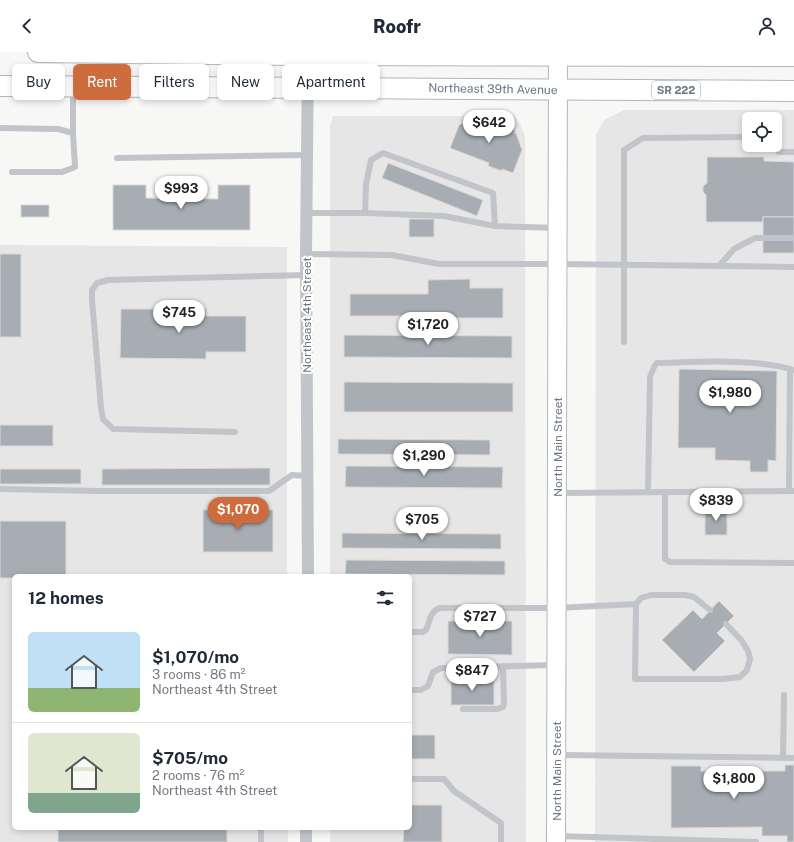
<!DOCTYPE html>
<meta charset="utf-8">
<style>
body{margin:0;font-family:"Public Sans",sans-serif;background:#f2f2f3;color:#1f2937;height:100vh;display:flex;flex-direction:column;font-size:15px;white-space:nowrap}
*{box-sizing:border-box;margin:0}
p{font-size:13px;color:#747a83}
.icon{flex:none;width:22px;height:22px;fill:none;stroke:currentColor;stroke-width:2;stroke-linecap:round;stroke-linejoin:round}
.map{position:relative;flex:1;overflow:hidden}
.panel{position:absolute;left:12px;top:522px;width:400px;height:256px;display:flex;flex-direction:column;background:#fff;border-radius:6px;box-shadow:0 2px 6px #0003}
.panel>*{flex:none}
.top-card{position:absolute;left:12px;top:12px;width:400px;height:36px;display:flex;gap:8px}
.tools{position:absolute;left:742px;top:60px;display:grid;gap:8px}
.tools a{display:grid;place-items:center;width:40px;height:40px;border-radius:6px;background:#fff;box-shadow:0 2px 6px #0003;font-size:20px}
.price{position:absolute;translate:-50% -34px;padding:0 9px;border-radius:14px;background:#fff;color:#222;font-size:13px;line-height:26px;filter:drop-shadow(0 1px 2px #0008)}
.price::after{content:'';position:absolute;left:50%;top:24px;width:12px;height:9px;margin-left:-6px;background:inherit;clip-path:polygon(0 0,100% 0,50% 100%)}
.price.selected{background:#cf6c3e;color:#fff}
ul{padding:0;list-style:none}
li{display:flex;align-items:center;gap:12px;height:100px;padding:0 16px}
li+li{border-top:1px solid #e0e1e3}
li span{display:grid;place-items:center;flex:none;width:112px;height:80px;border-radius:6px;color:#555}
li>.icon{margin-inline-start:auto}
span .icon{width:48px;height:48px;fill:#fffc;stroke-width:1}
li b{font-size:17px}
h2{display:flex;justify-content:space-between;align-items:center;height:48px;padding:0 16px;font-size:17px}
.pill{padding:0 14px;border-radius:6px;background:#fff;box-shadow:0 2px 6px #0003;font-size:14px;line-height:36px}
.pill.selected{background:#cf6c3e;color:#fff}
header{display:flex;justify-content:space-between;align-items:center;height:52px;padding:0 16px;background:#fff;font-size:18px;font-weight:800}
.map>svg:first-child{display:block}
</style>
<header><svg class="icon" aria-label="back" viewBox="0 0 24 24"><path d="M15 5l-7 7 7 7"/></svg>Roofr<svg class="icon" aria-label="person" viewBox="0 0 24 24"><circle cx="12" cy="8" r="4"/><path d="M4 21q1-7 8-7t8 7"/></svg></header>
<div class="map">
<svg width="794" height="790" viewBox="0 0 794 790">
<rect width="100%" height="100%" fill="#f7f7f5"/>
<g fill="#e5e6e5" fill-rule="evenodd">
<path d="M624 58H794V790H595L596 93V83L604 68ZM749 67H775V93H749Z"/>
<polygon points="333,64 514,64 520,72 525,84 526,790 330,790 330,776 410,776 410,524 330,524 330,74"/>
<polygon points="0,193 287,195 287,524 14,524 14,776 288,776 288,790 0,790"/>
</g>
<g fill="#a7adb3" stroke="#d9d9d7">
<polygon points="475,65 503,76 504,74 515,78 514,81 516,81 522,98 513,121 502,117 502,119 488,114 489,111 450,96 459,73"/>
<polygon points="707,105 764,105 764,109 794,110 794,165 763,165 763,170 706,170 706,143 703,140 703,134 707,131"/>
<polygon points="388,111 483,148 477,164 382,126"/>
<polygon points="113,133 146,133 146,146 218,147 218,133 250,133 250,178 113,178"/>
<rect x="21" y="153" width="28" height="12"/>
<rect x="763" y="165" width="31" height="36"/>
<rect x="409" y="167" width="25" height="18"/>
<rect x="0" y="202" width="21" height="83"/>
<polygon points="470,227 470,236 503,236 503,266 403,266 403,264 350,264 350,242 428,242 428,228"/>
<polygon points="121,257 206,257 206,264 246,264 246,300 206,300 206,307 120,306"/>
<polygon points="344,283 512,284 512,306 344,305"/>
<polygon points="679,317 777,319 776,409 768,408 768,420 750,420 750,409 715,408 715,396 678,396"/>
<polygon points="344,330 513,331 513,360 344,360"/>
<rect x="0" y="373" width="53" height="21"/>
<polygon points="338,387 490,388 490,403 338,402"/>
<polygon points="346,414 503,415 502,436 345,435"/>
<polygon points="270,416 270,433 102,433 102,417"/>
<rect x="0" y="417" width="81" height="15"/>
<rect x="203" y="458" width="70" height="42"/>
<rect x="705" y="458" width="22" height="25"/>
<polygon points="0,469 66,469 66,524 14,524 14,526 0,526"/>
<polygon points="342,481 501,482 501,497 342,496"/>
<polygon points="346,508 505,509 505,523 345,522"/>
<polygon points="719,549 734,564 717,581 725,589 694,620 662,588 693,558 702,567"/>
<polygon points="448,569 512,569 512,603 448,602"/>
<rect x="451" y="626" width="43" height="27"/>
<rect x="410" y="683" width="25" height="24"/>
<polygon points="785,713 794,713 794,790 787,790 787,784 762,784 762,775 671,776 671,714 701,714 701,719 785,719"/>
<polygon points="410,753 442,753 442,790 403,790 404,776 410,776"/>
<rect x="58" y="776" width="169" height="14"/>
</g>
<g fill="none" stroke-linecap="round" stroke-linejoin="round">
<g stroke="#b2b6bb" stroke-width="20">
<polyline id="secondary" points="556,790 558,0"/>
</g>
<g stroke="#b3b6ba" stroke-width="22">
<g id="primary">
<polyline points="38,0 295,3 794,4"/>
<polyline points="0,34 794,39"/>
</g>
</g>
<g stroke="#c1c4c8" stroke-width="6">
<polyline points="73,37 73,81"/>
<polyline points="0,76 58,77 73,81 75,115 62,120 12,120"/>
<polyline points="775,85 779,85"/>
<polyline points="779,100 794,100"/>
<polyline points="117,106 308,103"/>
<polyline points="307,161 365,161 366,132 371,108 383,101 493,141 495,174 557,176"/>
<polyline points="365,161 444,164 495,174"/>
<polyline points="306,202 392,203 439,212 558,212 794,215"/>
<polyline points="719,214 734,197 755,186 794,186"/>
<polyline points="624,290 624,98 643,86 749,85"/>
<polyline points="235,380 113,377 103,367 101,356 92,247 92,238 97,231 108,228 307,223"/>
<polyline points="0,437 98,439 269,439 292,423 307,424"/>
<polyline points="789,439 790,317"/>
<path d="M648 440 650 325 654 315 657 311C700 310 753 306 794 318"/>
<polyline points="665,440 665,507 670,510 794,511"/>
<polyline points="559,441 794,439"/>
<polyline points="636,552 641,546 651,543 685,543 694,545 710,558"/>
<path d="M410 580H423L426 578C430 570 429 561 439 556H557L636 552 635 627H723L740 625 747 618 750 607 748 599 742 589 726 572"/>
<polyline points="410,638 421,638 428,634 433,620 441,616 554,613"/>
<polyline points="463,657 497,657 503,655 504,651 503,614"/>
<polyline points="558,703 794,706"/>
<polyline points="783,706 784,643"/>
<polyline points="410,727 444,727 454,739 501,771 501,790"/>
<polyline points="261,776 261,790"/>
<polyline points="558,784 756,790"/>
</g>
<g stroke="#c1c4c8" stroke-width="12">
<polyline points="308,524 306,202 308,3"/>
<polyline points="306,790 306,776"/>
</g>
<use href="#secondary" stroke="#fff" stroke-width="18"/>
<use href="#primary" stroke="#fff" stroke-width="20"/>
</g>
<g text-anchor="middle" stroke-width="4" stroke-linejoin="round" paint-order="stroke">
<rect fill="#fff" stroke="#979fa8" stroke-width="1" x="652" y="29" width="48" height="18" rx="3"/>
<g font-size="11" font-weight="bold" fill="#6a7683">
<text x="676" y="42">SR 222</text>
</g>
<g font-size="12" fill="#6a7683" stroke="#fff">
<text transform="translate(493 37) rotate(1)" y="4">Northeast 39th Avenue</text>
<text transform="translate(307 263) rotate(-90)" y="4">Northeast 4th Street</text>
<text transform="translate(558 395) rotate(-90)" y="4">North Main Street</text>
<text transform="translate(557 719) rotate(-90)" y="4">North Main Street</text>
</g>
</g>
</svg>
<div class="tools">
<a><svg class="icon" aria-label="locate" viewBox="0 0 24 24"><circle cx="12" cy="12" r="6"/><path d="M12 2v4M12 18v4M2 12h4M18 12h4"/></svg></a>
</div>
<b class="price" style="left:489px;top:92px">$642</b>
<b class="price" style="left:181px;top:158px">$993</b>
<b class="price" style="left:179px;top:282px">$745</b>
<b class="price" style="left:428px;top:294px">$1,720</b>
<b class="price" style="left:730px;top:362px">$1,980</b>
<b class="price" style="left:424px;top:425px">$1,290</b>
<b class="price" style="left:716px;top:470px">$839</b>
<b class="price selected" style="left:238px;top:479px">$1,070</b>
<b class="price" style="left:422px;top:489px">$705</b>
<b class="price" style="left:480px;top:586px">$727</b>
<b class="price" style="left:472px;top:640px">$847</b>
<b class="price" style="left:734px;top:748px">$1,800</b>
<div class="top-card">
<a class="pill">Buy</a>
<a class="pill selected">Rent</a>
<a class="pill">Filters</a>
<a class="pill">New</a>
<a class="pill">Apartment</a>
</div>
<section class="panel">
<h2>12 homes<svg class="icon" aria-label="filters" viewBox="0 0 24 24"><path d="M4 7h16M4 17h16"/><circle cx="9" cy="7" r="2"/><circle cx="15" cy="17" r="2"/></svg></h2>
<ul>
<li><span style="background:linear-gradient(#bfe0f5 70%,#8fb573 0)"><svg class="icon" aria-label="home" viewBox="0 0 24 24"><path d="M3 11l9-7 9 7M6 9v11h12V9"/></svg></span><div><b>$1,070/mo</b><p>3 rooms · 86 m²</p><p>Northeast 4th Street</p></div></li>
<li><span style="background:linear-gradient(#dfe7d0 75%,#7fa58c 0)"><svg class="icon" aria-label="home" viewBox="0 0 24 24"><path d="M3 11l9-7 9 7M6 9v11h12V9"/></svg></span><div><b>$705/mo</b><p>2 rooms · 76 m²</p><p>Northeast 4th Street</p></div></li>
</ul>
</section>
</div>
